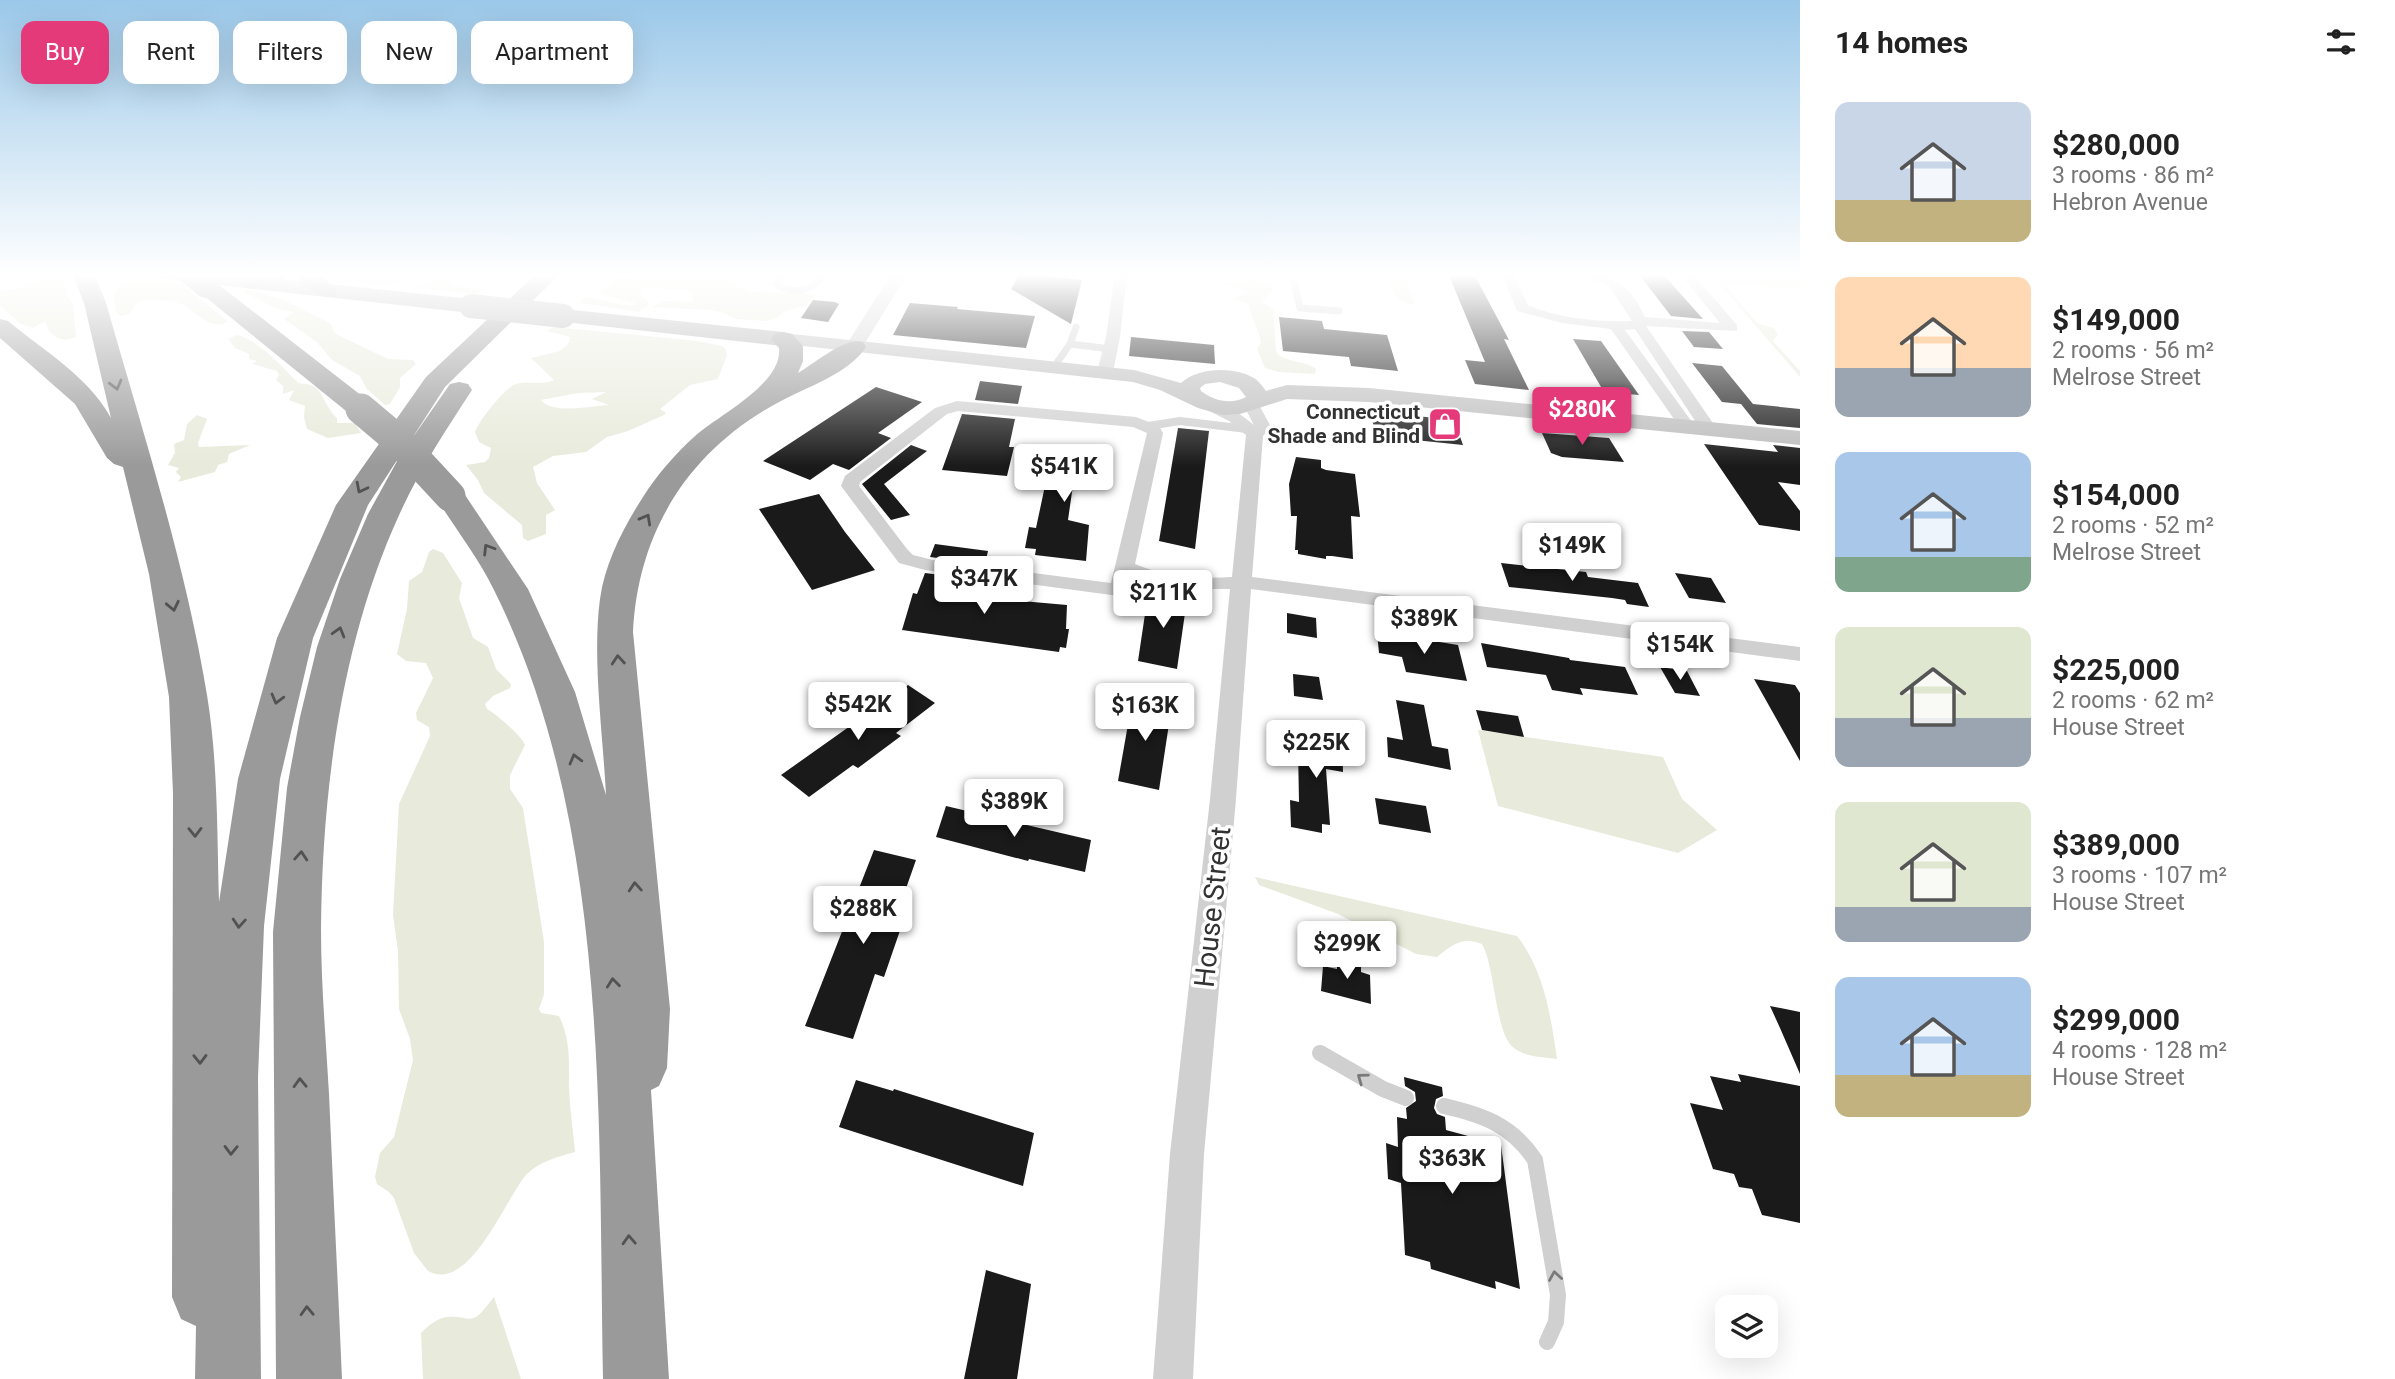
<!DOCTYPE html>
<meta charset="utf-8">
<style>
body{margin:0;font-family:Roboto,sans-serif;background:#f6f6f6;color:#222;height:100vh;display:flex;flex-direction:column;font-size:26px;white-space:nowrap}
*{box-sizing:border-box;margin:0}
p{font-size:23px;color:#767676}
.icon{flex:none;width:38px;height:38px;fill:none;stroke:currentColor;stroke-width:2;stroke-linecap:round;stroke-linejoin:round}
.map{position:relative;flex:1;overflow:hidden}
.side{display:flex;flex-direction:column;background:#fff;width:595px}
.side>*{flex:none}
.top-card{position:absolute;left:21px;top:21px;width:665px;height:63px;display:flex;gap:14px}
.tools{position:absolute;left:1715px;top:1295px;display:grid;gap:14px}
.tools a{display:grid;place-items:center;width:63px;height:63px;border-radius:14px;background:#fff;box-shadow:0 7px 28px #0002;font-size:35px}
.price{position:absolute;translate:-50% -60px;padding:0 16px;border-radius:7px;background:#fff;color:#222;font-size:23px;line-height:46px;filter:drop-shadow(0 2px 4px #0008)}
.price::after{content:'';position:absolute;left:50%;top:42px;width:21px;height:16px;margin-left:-10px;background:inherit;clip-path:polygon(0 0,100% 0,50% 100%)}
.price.active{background:#e43a7a;color:#fff}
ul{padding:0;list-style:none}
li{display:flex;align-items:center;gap:21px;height:175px;padding:0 35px}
li span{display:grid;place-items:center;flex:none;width:196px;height:140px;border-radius:14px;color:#555}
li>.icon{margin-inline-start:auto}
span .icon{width:84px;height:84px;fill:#fffc;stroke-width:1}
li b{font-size:30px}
h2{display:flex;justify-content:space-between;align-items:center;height:84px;padding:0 35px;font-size:30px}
.tag{padding:0 24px;border-radius:14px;background:#fff;box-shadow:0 7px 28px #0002;font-size:24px;line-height:63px}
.tag.active{background:#e43a7a;color:#fff}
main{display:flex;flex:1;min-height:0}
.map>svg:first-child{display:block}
</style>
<main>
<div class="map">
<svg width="1800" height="1379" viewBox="0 0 1800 1379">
<rect width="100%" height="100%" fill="#fff"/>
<g fill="#e8eadb" fill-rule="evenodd">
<path d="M324 273H430L429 275 448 273 450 285 484 290 476 294 418 288 434 279C420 274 410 280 396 283 380 287 338 281 324 273Z"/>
<path d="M631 273H722L723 279 751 292 817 294 806 306 785 311 775 319 767 321 736 319 722 312 710 310 652 307 663 301 693 302 692 292 689 290 642 288 641 295 649 304 639 312 581 303 583 298C601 296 619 309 638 304L599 293 617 278H633Z"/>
<path d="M1239 273H1262L1268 277 1260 281 1275 288 1262 302 1273 309 1276 352C1285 363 1304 360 1316 369L1315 374 1279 372 1265 368 1257 349 1261 343C1260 330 1249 313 1249 304L1234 299 1248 291 1218 283 1248 282Z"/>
<path d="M1387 273H1404L1414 304C1394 303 1393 290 1387 273Z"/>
<polygon points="1710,273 1800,273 1800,288 1730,284 1727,287 1757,323 1774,328 1778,334 1773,341 1800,371 1800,377"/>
<path d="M50 275 64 280 66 295 73 305 76 337C60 343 50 337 45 321L33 328 21 324 0 305V290C12 293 39 281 50 275Z"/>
<path d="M149 281 182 284 228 322C209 332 194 308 178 303 171 300 146 299 138 301L129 314 120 316 116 311 114 293 122 285Z"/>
<polygon points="248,289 284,300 331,324 334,332 338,335 388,359 413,360 416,364 400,378 400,387 390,404 385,405 367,389 360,376 332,360 317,342 284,319 294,312 277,309 244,292"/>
<path d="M554 327 698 341 722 346 725 348 727 355 718 379 690 385 660 409 666 413 664 415 628 431 607 437 586 452 553 456 533 467 537 483 555 510 546 515V534L528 541 523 538 522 525 484 493 478 480 466 465 485 462 489 458 491 448 479 442 475 432C478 422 505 387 516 384 529 380 542 386 554 380L531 358 560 351 568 344 570 337 547 331ZM606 392 592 399 609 405C591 406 553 415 541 400L578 393Z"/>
<path d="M237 335C258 340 283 367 298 383 302 384 306 383 310 385 323 388 325 408 337 418V423H355L361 433 328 438 307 429 304 417 305 406 289 400 294 390 283 394V386L276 380 279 375 277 371 252 364 257 361 249 359V354L235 348 228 339Z"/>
<polygon points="197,415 207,419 198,443 199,447 250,445 229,454 227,462 218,465 215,472 178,482 181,477 176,472 179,468 168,465 175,453 174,444 184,440 187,424"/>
<path d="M433 549 443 553 462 583 459 598 473 638 488 647 496 669 511 684 510 688 493 696 485 704 487 709C496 714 522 736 525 745L510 775V789L523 808 544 942V994L539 1009 541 1013 559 1016C570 1039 569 1057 569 1081 569 1104 573 1129 575 1152 558 1157 539 1161 526 1175 506 1198 469 1294 428 1271L414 1253 394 1198 389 1192 377 1184 375 1177 380 1153 394 1137 413 1060 410 1039 399 1009 398 951 393 915 399 804 430 736 429 727 417 720 416 713 433 678 426 663 406 661 397 654 407 609 409 581 422 572 429 552Z"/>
<polygon points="1478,730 1663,757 1682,799 1717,830 1678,853 1498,806"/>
<path d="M1255 877 1517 936C1544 970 1551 1017 1557 1059 1543 1057 1525 1057 1514 1048 1495 1035 1496 969 1482 944 1462 936 1452 945 1437 957L1416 954 1338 914 1259 885Z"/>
<path d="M494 1297 521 1379H423L421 1333C431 1323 441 1315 456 1317 462 1317 468 1320 474 1318 481 1315 488 1304 494 1297Z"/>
</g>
<g fill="#1a1a1a">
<polygon points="1020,273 1082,280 1071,324 1011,289"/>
<polygon points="1448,273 1471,273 1475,276 1509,340 1504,339 1529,390 1475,384 1465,360 1485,362"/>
<polygon points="1638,273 1662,273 1703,319 1671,316"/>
<polygon points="813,300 835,302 839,304 828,322 801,318"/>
<polygon points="910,303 958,307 957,309 1035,316 1026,348 893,335"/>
<polygon points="1279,317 1322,321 1324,329 1387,335 1398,371 1351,366 1349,357 1283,351"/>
<polygon points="1682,331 1709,332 1723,349 1694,347"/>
<polygon points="1131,337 1214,345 1215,364 1129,356"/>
<polygon points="1573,339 1601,341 1639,395 1604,392"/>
<polygon points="1692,363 1722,366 1753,404 1800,409 1800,428 1757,424 1741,404 1722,402"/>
<polygon points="980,381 1022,386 1018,404 975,400"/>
<polygon points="876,387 922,402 878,433 891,438 849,470 833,464 810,480 763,461"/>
<polygon points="1370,411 1454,420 1463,445 1376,436"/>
<polygon points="962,414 1015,419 1009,447 1014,447 1007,476 942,470"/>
<polygon points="1178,428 1209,431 1195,549 1159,541"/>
<polygon points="1542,433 1609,438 1624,462 1562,457 1551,453"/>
<polygon points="1704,444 1778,452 1773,445 1800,448 1800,485 1778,482 1800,511 1800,531 1759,525"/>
<polygon points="911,445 927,451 884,484 910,515 891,520 862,484"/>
<polygon points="1045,450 1102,453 1102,481 1099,481 1099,487 1073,485 1068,520 1089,525 1086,561 1035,555 1036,549 1025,548 1029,527 1036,528 1046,481 1039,480"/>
<polygon points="1296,457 1321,460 1321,468 1326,470 1355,474 1360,517 1351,516 1353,559 1332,556 1326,556 1326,559 1298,554 1298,550 1295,550 1297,516 1291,516 1289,484"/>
<polygon points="819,494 845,532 875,570 812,590 759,509"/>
<polygon points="935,544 988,551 985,564 930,557"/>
<polygon points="1501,563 1586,572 1588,577 1638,583 1649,607 1627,604 1625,600 1612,598 1509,587"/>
<polygon points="925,573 981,580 977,597 1067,605 1066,629 1069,629 1066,648 1060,647 1059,652 902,630 913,593 917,594"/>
<polygon points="1675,573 1711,578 1726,603 1689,598"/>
<polygon points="1156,593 1187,599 1177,669 1138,661 1148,594 1155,596"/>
<polygon points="1287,613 1316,618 1317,638 1287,633"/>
<polygon points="1377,632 1458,645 1467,681 1406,672 1402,657 1379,653"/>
<polygon points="1481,643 1569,658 1570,660 1625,667 1638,695 1580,688 1583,695 1552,690 1546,675 1487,667"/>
<polygon points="1660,667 1687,671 1700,696 1675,693"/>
<polygon points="1293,674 1319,677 1323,700 1294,696"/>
<polygon points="1754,679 1795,685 1800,693 1800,761"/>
<polygon points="908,685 935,703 896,733 901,736 858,768 853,765 809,797 781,775"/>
<polygon points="1133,696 1172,704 1159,790 1118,781"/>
<polygon points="1396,700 1424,705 1432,746 1448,749 1451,770 1388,757 1387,737 1403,740"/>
<polygon points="1476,710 1518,716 1524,737 1482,730"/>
<polygon points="1314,730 1342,735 1343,772 1326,769 1330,825 1322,824 1322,833 1291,827 1290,800 1299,802 1298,748 1305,749 1305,736 1314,738"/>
<polygon points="1375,798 1426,806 1431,833 1379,824"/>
<polygon points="946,806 1091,840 1085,872 1029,859 1028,861 936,837"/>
<polygon points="874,850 916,860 897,914 905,916 884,977 875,974 853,1039 805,1026"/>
<polygon points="1337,958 1361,964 1361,972 1370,975 1371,1004 1321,991 1323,966 1337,969"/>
<polygon points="1770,1006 1800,1012 1800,1074 1780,1028"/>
<polygon points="1738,1074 1800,1086 1800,1223 1762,1215 1752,1189 1739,1187 1734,1174 1713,1169 1690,1103 1723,1110 1710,1076 1741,1082"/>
<polygon points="1404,1077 1442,1087 1443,1096 1436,1099 1434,1108 1437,1114 1445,1117 1446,1130 1501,1145 1520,1289 1495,1281 1496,1289 1431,1269 1430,1262 1405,1255 1401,1183 1388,1179 1386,1143 1398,1147 1397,1117 1407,1119 1406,1108 1416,1101 1415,1092 1405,1086"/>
<polygon points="856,1080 893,1091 894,1089 1034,1133 1023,1186 839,1127"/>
<polygon points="986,1270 1031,1284 1017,1379 964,1379"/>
</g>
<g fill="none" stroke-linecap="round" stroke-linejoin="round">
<g stroke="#d0d0d0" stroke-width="7">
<path d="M785 273 776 284C792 294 809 293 822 278"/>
<polyline points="1292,273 1300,308 1339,311"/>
<polyline points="1070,344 1111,349"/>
<polyline points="1054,367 1070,344 1076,327"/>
</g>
<polyline stroke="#d0d0d0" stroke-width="8" points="1148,426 1180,421 1247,429"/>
<g stroke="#d0d0d0" stroke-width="16">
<polyline points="1320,1053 1383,1089 1406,1098"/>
<path d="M1444 1106C1483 1115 1512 1125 1535 1160L1558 1295 1556 1322 1547 1342"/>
</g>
<g fill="#d0d0d0" fill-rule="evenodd">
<polygon points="1115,273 1127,273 1120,337 1113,372 1105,377 1097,372 1106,337"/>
<path d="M1501 273H1513L1528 305C1559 319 1599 322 1632 321L1609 286 1571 273C1609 273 1628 280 1645 317L1720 323 1679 273H1692L1737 325V331L1646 326 1717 429 1715 433H1703L1635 329 1625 330 1695 426 1693 429H1681L1611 329 1562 323 1517 311Z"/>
<path d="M1203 397 1241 415 1254 425 1243 404 1245 401H1257L1271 427 1263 436 1252 577 1800 647V661L1251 589 1236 799 1204 1154 1193 1379H1153L1170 1154 1210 799 1230 589H1181L1132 578 1126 594 1119 596 925 570 899 563 841 486 845 476 935 408 957 401 1136 417 1159 426 1163 433 1135 564C1165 577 1199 579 1232 577L1246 435 1229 421 1197 405 1195 402 1197 399ZM958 411 1133 427 1147 433 1111 583 933 560 913 555 907 549 859 486 860 482 947 414Z"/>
</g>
<polygon fill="#d0d0d0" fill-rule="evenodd" points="892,273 908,273 860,351 848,351 845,347"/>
<path fill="#bdbdbd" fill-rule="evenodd" d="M783 333 1134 370 1181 383C1198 367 1234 366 1254 378 1259 381 1263 387 1266 391L1287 385 1369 388 1800 431V445L1369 402 1287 399 1240 414 1223 415 1198 408 1160 390 1133 382 776 343 773 339 776 335ZM1220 382 1239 388 1246 397C1231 405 1214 401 1201 391L1200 388 1205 384Z"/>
<g fill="#ababab" fill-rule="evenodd">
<polygon points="155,273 224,273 471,299 479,301 482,306 479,311 471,313 165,279 158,277"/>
<polygon points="563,309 783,332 791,334 795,339 791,344 783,346 555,321 552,316 555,311"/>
</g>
<g fill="#9a9a9a" fill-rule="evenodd">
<path d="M72 273H94L106 303C143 433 185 562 207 695 218 762 217 833 219 902L238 779 277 638 336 505 426 377 537 273H561L445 387 411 440 450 384 459 382 468 384 472 390C446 430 420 469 400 513 341 641 322 791 321 930 321 985 326 1040 329 1094 333 1189 338 1284 342 1379H276L273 932 287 788 300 717 317 647 340 579 368 514 401 454 368 505 313 638 280 779 264 926 258 1077 261 1379H195L196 1326 181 1319 172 1297 173 793 169 697 149 574 123 467 114 464 107 458 75 404 0 338V319L8 321C44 351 88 376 111 418L84 303Z"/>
<path d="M259 273H289C281 284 258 291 245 288L242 283 245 278Z"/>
<path d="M294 273H318L338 291 335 296C319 300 304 286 294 273Z"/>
<polygon points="206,279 214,281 371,403 375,409 371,415 361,417 351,415 198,291 195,286 198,281"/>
<path d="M783 332 792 334 803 346V361L798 373C816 363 844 337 863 342L866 347C848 374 809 386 781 401 690 449 638 530 633 632L670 1009 667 1068 659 1086 651 1090 669 1379H603C598 1124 611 824 494 590 478 557 454 527 435 496L439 489 450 487 461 489 528 589 575 692 606 795C603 735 592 658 600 599 605 563 623 528 643 497 657 475 675 454 694 437 718 415 783 384 779 348L771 339 774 334Z"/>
</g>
<polyline stroke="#ababab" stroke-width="24" points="471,306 563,316"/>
<polyline stroke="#9a9a9a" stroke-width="24" points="190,273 206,286"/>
<polyline stroke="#9a9a9a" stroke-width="31" points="361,409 399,441 450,496"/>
</g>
<defs><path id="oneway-chevron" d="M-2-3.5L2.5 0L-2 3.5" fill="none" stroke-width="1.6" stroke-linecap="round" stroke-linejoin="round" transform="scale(1.75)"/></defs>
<g stroke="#525252">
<use href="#oneway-chevron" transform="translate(116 385) rotate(75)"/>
<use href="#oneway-chevron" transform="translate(361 488) rotate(117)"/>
<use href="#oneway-chevron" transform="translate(646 519) rotate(-61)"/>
<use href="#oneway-chevron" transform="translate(488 549) rotate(-122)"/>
<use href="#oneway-chevron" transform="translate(173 606) rotate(78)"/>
<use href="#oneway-chevron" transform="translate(339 632) rotate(-74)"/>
<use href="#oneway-chevron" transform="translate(618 660) rotate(-95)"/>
<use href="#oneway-chevron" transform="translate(277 699) rotate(105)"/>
<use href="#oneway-chevron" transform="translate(575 759) rotate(-105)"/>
<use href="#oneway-chevron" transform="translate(195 832) rotate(89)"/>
<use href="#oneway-chevron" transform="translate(301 856) rotate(-86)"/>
<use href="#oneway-chevron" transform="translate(635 887) rotate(-94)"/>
<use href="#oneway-chevron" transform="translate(239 923) rotate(94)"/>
<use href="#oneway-chevron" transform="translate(613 983) rotate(-96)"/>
<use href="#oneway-chevron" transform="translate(200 1059) rotate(89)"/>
<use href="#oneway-chevron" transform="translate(300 1083) rotate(-92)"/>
<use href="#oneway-chevron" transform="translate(231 1150) rotate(91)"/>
<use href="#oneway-chevron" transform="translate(629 1240) rotate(-93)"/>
<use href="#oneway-chevron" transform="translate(307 1311) rotate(-92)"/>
</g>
<g stroke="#7a7a7a">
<use href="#oneway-chevron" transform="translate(1362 1078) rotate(-144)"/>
<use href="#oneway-chevron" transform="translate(1555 1276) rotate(-99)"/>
</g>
<linearGradient id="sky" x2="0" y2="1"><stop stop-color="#9bc8e9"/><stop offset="0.59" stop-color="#fff"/><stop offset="1" stop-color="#fff" stop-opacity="0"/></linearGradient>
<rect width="1800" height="466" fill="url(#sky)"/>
<defs>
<g id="shop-square" transform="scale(1.75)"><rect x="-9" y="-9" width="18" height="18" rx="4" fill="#e43a7a" stroke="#fff"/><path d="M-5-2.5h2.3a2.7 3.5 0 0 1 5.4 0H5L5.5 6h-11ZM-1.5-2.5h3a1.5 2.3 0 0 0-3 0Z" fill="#fff"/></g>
</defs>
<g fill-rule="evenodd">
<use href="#shop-square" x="1445" y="424"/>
</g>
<g text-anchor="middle" stroke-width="7" stroke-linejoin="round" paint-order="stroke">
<g font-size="21" font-weight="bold" fill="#333" stroke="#fff" text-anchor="end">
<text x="1420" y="419">Connecticut<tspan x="1420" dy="24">Shade and Blind</tspan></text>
</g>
<g font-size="28" fill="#333" stroke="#fff">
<text transform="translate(1212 907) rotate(-84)" y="10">House Street</text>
</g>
</g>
</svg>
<div class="tools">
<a><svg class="icon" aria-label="layers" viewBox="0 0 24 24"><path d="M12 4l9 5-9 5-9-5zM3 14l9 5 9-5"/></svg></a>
</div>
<b class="price active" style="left:1582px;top:447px">$280K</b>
<b class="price" style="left:1064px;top:504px">$541K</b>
<b class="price" style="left:1572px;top:583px">$149K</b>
<b class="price" style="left:984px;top:616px">$347K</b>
<b class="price" style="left:1163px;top:630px">$211K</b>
<b class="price" style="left:1424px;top:656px">$389K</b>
<b class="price" style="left:1680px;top:682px">$154K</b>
<b class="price" style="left:858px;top:742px">$542K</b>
<b class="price" style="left:1145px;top:743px">$163K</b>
<b class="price" style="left:1316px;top:780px">$225K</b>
<b class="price" style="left:1014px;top:839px">$389K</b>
<b class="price" style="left:863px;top:946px">$288K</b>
<b class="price" style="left:1347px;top:981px">$299K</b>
<b class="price" style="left:1452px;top:1196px">$363K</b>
<div class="top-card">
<a class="tag active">Buy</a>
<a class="tag">Rent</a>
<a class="tag">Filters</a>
<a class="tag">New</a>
<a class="tag">Apartment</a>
</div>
</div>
<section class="side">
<h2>14 homes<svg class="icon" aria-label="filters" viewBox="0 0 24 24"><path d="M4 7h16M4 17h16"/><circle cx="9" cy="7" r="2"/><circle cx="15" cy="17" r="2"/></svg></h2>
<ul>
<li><span style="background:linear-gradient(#c9d6e8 70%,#c2b280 0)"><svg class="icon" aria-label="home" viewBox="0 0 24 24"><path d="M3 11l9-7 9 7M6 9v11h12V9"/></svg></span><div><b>$280,000</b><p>3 rooms · 86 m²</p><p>Hebron Avenue</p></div></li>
<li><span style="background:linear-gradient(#ffd9b3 65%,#9aa5b1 0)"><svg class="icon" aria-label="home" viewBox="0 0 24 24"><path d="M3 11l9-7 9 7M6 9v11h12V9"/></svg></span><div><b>$149,000</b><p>2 rooms · 56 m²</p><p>Melrose Street</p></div></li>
<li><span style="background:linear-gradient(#a9c7e8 75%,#7fa58c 0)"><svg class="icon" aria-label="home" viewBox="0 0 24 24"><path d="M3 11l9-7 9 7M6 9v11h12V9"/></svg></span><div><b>$154,000</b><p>2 rooms · 52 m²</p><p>Melrose Street</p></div></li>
<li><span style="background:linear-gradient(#dfe7d0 65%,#9aa5b1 0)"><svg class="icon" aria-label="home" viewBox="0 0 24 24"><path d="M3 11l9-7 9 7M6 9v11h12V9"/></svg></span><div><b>$225,000</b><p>2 rooms · 62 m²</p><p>House Street</p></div></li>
<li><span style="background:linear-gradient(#dfe7d0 75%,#9aa5b1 0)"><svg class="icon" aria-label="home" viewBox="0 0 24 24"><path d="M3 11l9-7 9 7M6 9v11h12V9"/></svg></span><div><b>$389,000</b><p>3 rooms · 107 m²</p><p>House Street</p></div></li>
<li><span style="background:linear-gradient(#a9c7e8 70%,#c2b280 0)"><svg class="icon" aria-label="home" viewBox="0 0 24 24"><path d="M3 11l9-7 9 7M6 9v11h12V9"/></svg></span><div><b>$299,000</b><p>4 rooms · 128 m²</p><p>House Street</p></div></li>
</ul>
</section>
</main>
